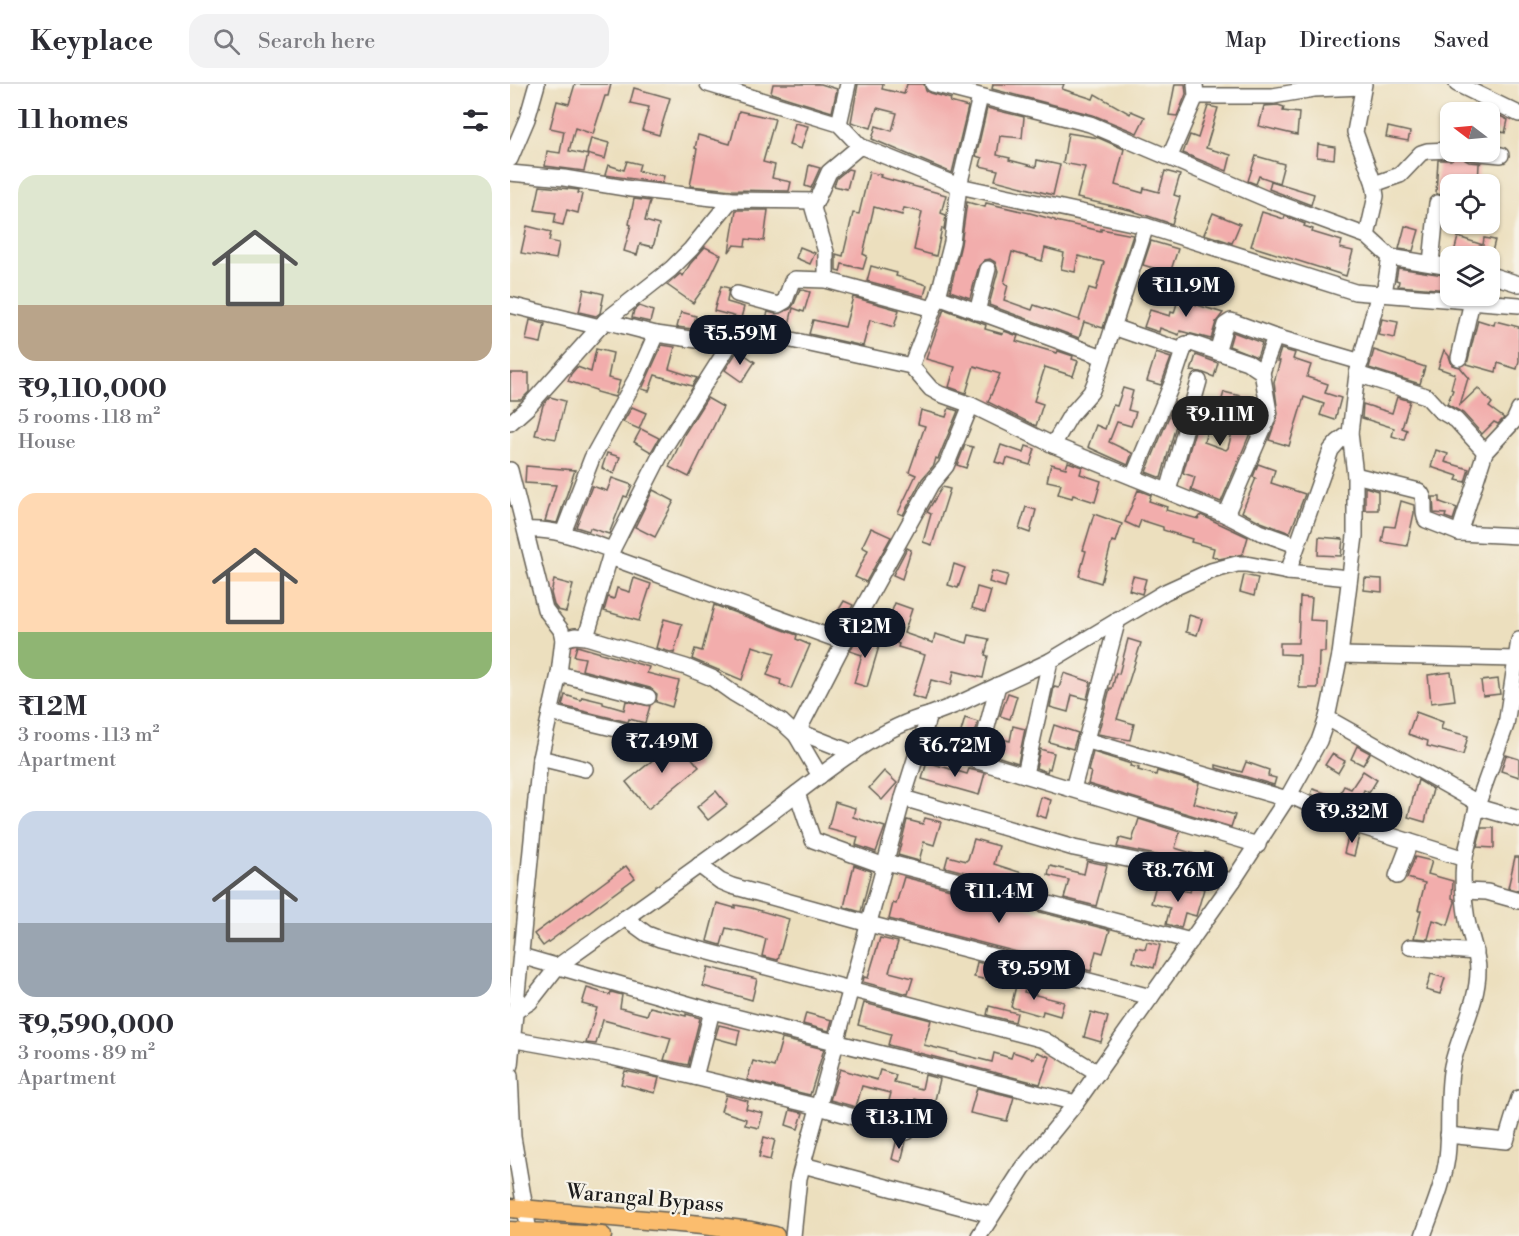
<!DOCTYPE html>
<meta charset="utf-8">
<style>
body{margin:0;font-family:"Libre Bodoni",serif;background:#f2f2f3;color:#2b2b33;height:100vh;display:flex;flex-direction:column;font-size:22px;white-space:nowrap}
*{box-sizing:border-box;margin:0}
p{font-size:20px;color:#7c7c81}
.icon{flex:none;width:33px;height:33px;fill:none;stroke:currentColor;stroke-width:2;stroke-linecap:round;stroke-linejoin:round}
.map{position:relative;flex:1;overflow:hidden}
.panel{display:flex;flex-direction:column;background:#fff;width:510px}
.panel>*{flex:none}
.needle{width:39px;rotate:286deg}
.controls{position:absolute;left:930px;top:18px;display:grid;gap:12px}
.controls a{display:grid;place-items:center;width:60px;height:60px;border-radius:12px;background:#fff;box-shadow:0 2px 4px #0004;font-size:30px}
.price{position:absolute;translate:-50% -51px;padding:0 14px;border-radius:21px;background:#111827;color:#fff;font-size:20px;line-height:39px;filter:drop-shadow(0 2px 3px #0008)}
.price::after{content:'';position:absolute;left:50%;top:36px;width:18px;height:14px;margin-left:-9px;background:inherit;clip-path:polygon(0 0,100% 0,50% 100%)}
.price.selected{background:#222;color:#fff}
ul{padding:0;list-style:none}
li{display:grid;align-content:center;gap:12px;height:318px;padding:0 18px}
li span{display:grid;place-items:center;height:186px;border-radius:18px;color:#555}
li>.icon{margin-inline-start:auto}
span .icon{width:108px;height:108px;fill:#fffc;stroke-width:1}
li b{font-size:26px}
h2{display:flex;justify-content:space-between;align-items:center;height:72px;padding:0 18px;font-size:26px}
header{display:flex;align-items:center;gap:36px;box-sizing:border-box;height:84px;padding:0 30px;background:#fff;border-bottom:2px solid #e1e1e2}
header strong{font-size:28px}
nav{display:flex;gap:33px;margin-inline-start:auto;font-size:21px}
.search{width:420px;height:54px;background:#f2f2f3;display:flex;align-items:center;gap:15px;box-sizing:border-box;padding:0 21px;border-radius:18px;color:#7c7c81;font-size:22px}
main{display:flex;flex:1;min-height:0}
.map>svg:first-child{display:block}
</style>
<header>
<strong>Keyplace</strong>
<div class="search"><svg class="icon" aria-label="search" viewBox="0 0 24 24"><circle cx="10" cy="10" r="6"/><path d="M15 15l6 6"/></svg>Search here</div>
<nav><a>Map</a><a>Directions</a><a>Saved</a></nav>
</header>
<main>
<section class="panel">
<h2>11 homes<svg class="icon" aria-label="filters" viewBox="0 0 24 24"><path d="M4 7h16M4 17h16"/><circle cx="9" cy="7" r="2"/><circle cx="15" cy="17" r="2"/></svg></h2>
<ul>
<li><span style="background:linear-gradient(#dfe7d0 70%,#b9a48a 0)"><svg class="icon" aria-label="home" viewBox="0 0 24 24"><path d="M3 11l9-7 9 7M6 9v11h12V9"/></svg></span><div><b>₹9,110,000</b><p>5 rooms · 118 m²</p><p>House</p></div></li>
<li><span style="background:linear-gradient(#ffd9b3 75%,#8fb573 0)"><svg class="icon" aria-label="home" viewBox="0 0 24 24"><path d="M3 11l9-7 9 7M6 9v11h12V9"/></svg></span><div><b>₹12M</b><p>3 rooms · 113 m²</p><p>Apartment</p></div></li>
<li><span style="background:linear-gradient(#c9d6e8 60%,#9aa5b1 0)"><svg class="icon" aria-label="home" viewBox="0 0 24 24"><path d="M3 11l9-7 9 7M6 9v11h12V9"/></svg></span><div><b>₹9,590,000</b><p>3 rooms · 89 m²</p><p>Apartment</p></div></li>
</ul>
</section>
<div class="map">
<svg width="1009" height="1152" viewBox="0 0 1009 1152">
<rect width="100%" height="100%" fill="#f7f3e8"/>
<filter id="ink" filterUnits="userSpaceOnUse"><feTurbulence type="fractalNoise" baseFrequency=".0167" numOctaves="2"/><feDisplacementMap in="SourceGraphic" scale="12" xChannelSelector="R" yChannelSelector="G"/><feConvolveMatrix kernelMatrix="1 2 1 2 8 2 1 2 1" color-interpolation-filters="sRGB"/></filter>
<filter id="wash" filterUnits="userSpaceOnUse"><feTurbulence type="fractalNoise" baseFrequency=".008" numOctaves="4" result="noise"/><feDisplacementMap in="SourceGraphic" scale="24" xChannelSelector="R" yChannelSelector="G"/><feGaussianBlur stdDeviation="1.35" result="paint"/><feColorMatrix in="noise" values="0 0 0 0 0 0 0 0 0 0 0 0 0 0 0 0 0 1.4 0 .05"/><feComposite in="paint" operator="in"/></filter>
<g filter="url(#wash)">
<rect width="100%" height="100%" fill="#ecdfbe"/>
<g id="blocks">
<g fill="#f2adac" fill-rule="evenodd">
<polygon points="65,0 101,0 98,12 95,12 83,50 65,44 59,67 78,71 74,87 35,82 37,67 50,69 54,47 40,44 47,17 59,20"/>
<polygon points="263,0 311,0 327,5 322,28 261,9"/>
<polygon points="348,0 373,0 372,5 394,10 397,0 414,0 416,7 420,9 441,15 440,18 458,23 442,89 362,55 366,42 382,47 387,29 367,24 361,44 341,38"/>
<polygon points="483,0 554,0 552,5 583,15 585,10 620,30 621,27 635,33 627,49 583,31 482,5"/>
<polygon points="665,0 675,0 676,10 667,32 659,31"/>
<polygon points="124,4 160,14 149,51 132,46 139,23 120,19"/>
<polygon points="768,21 774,23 773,27 789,29 787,51 749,42 754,22"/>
<polygon points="698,22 708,24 696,64 721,71 717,87 673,69 680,51 688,54"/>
<polygon points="477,24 514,33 512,54 490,52 487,71 500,74 499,76 526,83 527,76 550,81 543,111 485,96 488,86 470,82 472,74 466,72"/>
<polygon points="976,25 998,36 995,49 983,45 980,47 980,28 975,28"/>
<polygon points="229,27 265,35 253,78 265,81 262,94 281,98 279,107 222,106 180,102 187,65 185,64 188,51 220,60"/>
<polygon points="285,39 298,42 291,65 279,61"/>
<polygon points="878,43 900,48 898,57 876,53"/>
<polygon points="558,49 589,54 614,65 605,101 633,109 634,104 649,108 655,87 670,91 664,111 670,113 662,140 620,126 567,114 575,83 553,79"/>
<polygon points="81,54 99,59 95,75 77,70"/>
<polygon points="808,60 825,63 824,75 807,73"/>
<polygon points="949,70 952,70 955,76 959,78 971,79 969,80 968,100 940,100 940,120 937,120 933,111 926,110 928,76 941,76"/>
<polygon points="746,72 774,80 769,99 749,92 746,100 738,97"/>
<polygon points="117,77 130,80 128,87 154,92 152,99 95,91 98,81 114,86"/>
<polygon points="299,81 310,84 301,104 295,102"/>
<polygon points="338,85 342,86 337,105 324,102 327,94"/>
<polygon points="359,88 371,91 370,93 436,111 431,129 436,131 434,145 432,144 426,172 404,166 412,128 394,124 392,131 364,123 353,170 357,172 353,185 332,180 330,188 326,187 326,170 333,172 343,129 349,130"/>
<polygon points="761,97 804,110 801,121 759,105"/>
<polygon points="30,102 69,106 68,109 72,110 68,129 57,126 53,141 44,139 46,129 25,126"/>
<polygon points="124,115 140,117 135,137 149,141 143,163 130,160 127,171 114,167 121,141 119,140"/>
<path d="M457 118 475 123 476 119 520 129 545 136V137L591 147V145L623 151 593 244 574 238 569 254 479 221 488 187 485 178 480 175 475 176 469 182 460 214 440 207 451 160ZM535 164 554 169 551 185 565 188 568 172 594 178 586 206 579 204 569 236 524 221 522 226 494 216 498 201 494 199 502 168 532 177Z"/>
<polygon points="226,126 258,126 254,157 236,155 235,162 224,161 219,168"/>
<polygon points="752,128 774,135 775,132 795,140 794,142 803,145 802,148 832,157 830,164 843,167 836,192 741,162"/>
<polygon points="703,129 730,140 722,159 694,150"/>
<polygon points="17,142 41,148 39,157 49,159 46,175 11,169"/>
<polygon points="895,142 909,146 903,167 889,165"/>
<polygon points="948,153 973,161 974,154 985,156 981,172 943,172"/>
<polygon points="641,157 668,165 660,189 633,181"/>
<polygon points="195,163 211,171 198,198 183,219 157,201 170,190 173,192 180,180"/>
<polygon points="290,163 305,169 300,180 286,174"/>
<polygon points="361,182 387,189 386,192 417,201 414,212 357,197"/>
<polygon points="888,184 940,192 940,206 888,202 889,197 886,196"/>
<polygon points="211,202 219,204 217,218 234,223 231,234 204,227"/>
<polygon points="74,205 94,210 90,229 86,232 69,228"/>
<polygon points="290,205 300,208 294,228 283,224 278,245 266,243 252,245 258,228 266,230 280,225 284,220"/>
<polygon points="671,206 687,211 684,220 713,229 706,238 701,255 670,247 669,251 650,244 649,248 634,243 640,226 660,232 661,228 664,229"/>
<polygon points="343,213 389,226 384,243 360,236 353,262 299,250 303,236 335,243"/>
<polygon points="129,222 143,227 140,238 122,234 124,226"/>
<polygon points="434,225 476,241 475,245 493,250 494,247 508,252 506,257 547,269 548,267 563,272 562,275 568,277 563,292 535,283 524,317 533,320 526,342 478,318 490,290 464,282 456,309 439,303 445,283 416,275"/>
<polygon points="171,228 186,232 182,245 167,243"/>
<polygon points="872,235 888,238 885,254 868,251"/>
<polygon points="20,236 35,240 31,259 16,256"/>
<polygon points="968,236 984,241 985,237 1009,243 1009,277 1007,285 988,279 986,288 957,280"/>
<polygon points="723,248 752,259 747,273 719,262"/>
<polygon points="152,261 165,263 159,285 187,294 182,302 145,291 139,307 132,305"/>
<polygon points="86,265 103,269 98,294 110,297 105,313 86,308 86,306 58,297 61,290 67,283 81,288"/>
<polygon points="771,265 785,269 783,275 801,281 797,293 818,300 815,309 831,314 825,336 810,331 814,320 794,313 779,362 759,356 768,330 764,298 770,277 767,277"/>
<polygon points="864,266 915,283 910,300 859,284"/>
<polygon points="934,266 939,272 942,281 950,283 960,295 958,294 950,321 968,304 982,319 979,323 994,334 988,340 984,338 972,350 953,329 937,320 943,306 941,305 945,290 928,284"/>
<polygon points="231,268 245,278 232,298 215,286 226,269"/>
<polygon points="646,269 661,274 651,301 637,297"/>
<polygon points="686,271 708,279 704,293 691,288 681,287"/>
<polygon points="0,289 19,289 19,308 11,316 0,316"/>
<polygon points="613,304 623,307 618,326 626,328 621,342 607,338 599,358 622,369 618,381 578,363 586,341 595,345 603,321 607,322"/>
<polygon points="714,308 747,316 749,328 711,418 681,406 685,393 673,389 690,329 701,333 694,358 716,366 718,364 724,341 706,336"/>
<polygon points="40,313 55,317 46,355 25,351 33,321"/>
<polygon points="887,313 900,317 892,344 897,346 894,356 882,352 884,344 852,334 853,320 882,329"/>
<polygon points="197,314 213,323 179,393 159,383 175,349"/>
<polygon points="665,318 672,320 651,394 636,388"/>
<polygon points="122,323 136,329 129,345 113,338"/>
<polygon points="439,324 448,327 428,375 426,374 424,381 412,395 393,431 388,429 406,391 399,388 415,342 408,340 411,326 436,333"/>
<polygon points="131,345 149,354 141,368 124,358"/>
<polygon points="455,361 463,363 456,384 447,381"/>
<polygon points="491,361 514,369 516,362 525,365 520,381 497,374 495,381 485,378"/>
<polygon points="926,366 938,370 935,378 959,385 955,398 946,396 948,392 921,383"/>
<polygon points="97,369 110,373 104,390 92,384"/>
<polygon points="558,378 572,383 570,390 591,397 585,418 563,411 562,414 548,410 551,400 537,397 541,380 556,384"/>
<polygon points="748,380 765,386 761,399 795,410 780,449 751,438 732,428 746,394 743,393"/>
<polygon points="16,382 65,386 47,439 35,437 46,401 15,399"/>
<polygon points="102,394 122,401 117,413 114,412 99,450 80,444 79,447 66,443 82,402 97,407"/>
<polygon points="432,403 440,405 422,461 413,458 421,430 417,428"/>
<polygon points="855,403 868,407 868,426 855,426"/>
<polygon points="143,406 164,417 145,453 125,443"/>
<polygon points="628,406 641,411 639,417 657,423 656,426 688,435 691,431 738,453 733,470 709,475 702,472 704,464 681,458 682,455 653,446 653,443 631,436 628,444 615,438"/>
<polygon points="923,413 930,413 930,418 947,424 943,436 935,433 936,430 924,429"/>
<polygon points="891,417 904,421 904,429 897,462 872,458 875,442 885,443"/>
<polygon points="516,423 526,426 520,449 509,445"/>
<polygon points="584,430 612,440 606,458 602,457 591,499 569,492 576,467 573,466"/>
<polygon points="361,444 381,453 356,498 345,493 358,466 352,463"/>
<polygon points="809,453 833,455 831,472 808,471"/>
<polygon points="397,464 401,466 392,495 383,491"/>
<polygon points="444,480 455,484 448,504 438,501"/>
<polygon points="482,487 498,491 495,503 479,498"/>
<polygon points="734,491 748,494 744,512 730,508"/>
<polygon points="623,492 636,495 632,510 619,506"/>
<polygon points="124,494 141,500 129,537 94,527 98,513 104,515 107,504 120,508"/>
<polygon points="855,494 872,495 872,508 854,506"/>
<polygon points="44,496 63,501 56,528 48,526 44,521 41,509"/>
<polygon points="467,503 481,507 475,528 462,524"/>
<polygon points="790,513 802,514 800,536 816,537 815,568 809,568 808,604 789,604 790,571 770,570 770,559 788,559"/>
<polygon points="334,517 343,521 329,546 319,542"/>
<polygon points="385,519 402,525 394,549 423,559 425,550 457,559 459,551 479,555 475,571 478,572 473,594 444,587 441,601 421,596 415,616 402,612 415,571 388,563 389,560 372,553"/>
<polygon points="204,521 287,551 286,555 300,561 281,605 270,600 271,596 257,591 265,569 242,562 232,596 182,575 185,565 192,567"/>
<polygon points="679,531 692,535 687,551 676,548"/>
<polygon points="154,535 172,540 164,569 146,564"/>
<polygon points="348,552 370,559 357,603 344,599 352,571 340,567"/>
<polygon points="618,555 631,559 607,635 624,640 620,656 588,650 600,604 602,605 606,589 609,590"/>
<polygon points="67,562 139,583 137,589 169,597 162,623 146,618 147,610 140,604 72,586 75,574 64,572"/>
<polygon points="941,588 945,616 921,619 918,591"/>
<polygon points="554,589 581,598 577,615 562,611 558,628 540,623 544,603 549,604"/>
<polygon points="988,595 990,610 973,612 971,597"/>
<polygon points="498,609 507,612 500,635 490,632"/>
<polygon points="55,611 71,616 72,613 93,618 93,620 114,626 116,617 140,622 135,639 119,635 118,638 52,622"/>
<polygon points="906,628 933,638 931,645 958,652 953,671 917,662 918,657 898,650"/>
<polygon points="455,634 468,638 462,662 448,658"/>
<polygon points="544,641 568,649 563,665 539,658"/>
<polygon points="503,642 515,645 508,679 480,670 484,653 500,657"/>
<polygon points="167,656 189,683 138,725 116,698"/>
<polygon points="847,662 860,669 853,681 841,675"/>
<polygon points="530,665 544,669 540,685 538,684 537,688 526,684"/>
<polygon points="583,668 621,680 620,682 629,684 628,686 646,691 647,687 689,699 683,719 725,731 721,743 578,700 581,688 578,687"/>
<polygon points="822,670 835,677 828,689 815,681"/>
<polygon points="996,671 1009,675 1009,693 991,687"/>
<polygon points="417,678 457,690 459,685 475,689 469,711 412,695"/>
<polygon points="736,678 759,686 758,692 766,694 764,701 706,684 706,681 732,688"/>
<polygon points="374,687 387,699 372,716 359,704"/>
<polygon points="853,687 867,696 859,709 854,706 844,730 801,710 803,705 828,713 834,702 841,705"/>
<polygon points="908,696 923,705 915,738 898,733"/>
<polygon points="206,707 217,721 198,736 187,723"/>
<polygon points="531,713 541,716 536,734 526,731"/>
<polygon points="325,718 345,724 343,733 375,743 366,768 346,761 348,753 318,745"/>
<polygon points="415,734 431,738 424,761 414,758 409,777 388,771 397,736 413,740"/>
<polygon points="629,735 670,748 665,764 694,773 695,768 713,774 710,784 607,763 610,754 622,757"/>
<polygon points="972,744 984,744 984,764 967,763"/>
<polygon points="839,749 849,752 844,772 834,769"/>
<polygon points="464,755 489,762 484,780 515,790 514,793 535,798 532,808 435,783 438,772 456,777 458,775"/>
<polygon points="905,773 922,777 918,790 943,797 942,814 944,815 945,818 938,841 923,836 918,855 904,854 911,826 908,826 915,799 897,794"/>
<polygon points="1005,773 1009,773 1009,807 998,804"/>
<polygon points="577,777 597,781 586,822 554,814 559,796 538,791 540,782 574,790"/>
<polygon points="344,781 361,787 351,828 334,823"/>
<polygon points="116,782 125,794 33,862 24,850"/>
<polygon points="394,793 600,846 593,869 586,867 581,887 379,835 383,819 386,820"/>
<polygon points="646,801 680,808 682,801 694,805 686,832 675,829 671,844 656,840 660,824 641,819"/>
<polygon points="207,819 225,824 225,821 241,824 279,835 268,876 252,872 256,855 233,848 216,844 211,861 197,857"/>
<polygon points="370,854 388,858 379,888 403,894 398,910 353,898 354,893 358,894"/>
<polygon points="637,858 650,861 644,884 623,878 626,863 635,865"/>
<polygon points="467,878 489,884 486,898 464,893"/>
<polygon points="198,883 247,895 242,916 193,902"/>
<polygon points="921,890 935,894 930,910 916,906"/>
<polygon points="508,893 518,896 514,908 554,918 550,932 533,927 532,932 501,923"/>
<polygon points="77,904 100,911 101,908 112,911 110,924 137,931 140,923 176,932 176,930 190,934 178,981 154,976 161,954 93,936 86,960 76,959 87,924 72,920"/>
<polygon points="354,919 421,936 414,961 482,978 484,969 501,974 503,968 524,975 527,968 540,973 530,1000 378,961 381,950 348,941"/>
<polygon points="479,922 507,929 505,938 477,931"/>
<polygon points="581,928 598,933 591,958 574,953"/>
<polygon points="296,929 322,936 319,947 293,940"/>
<polygon points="209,941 230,946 227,960 205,954"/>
<polygon points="272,955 314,965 300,1011 237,996 243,977 264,983"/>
<polygon points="330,985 367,996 370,986 386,991 384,998 412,1005 415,991 430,995 424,1020 405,1015 405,1018 398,1016 393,1037 375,1032 381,1009 352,1002 346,1023 320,1016"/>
<polygon points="115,987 149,994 145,1009 111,1000"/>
<polygon points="467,1004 504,1013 497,1037 460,1029"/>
<polygon points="216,1011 238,1017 236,1025 253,1029 249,1044 235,1041 236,1035 211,1027"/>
<polygon points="280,1026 293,1029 288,1045 276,1041"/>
<polygon points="254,1053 265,1056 260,1076 249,1073"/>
<polygon points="387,1055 396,1057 391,1078 382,1075"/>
</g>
</g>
</g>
<g filter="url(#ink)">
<use href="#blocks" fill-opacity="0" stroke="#656055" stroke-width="1.5"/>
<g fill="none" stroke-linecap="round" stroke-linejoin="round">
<g stroke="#656055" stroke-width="18">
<g id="minor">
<polyline points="198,0 329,40 350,62 449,102 636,142 845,208 1009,221"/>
<polyline points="423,0 580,40 759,116 857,152 880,173 940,183"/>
<polyline points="854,0 845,48 864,100 866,112 857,152"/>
<polyline points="947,0 1009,30"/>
<polyline points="686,12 763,12 804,5 852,3"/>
<polyline points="329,40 338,0"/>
<polyline points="961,68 991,71"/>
<polyline points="660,72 686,12 685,0"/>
<polyline points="0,75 17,35 27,0"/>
<polyline points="0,89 54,94 121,105 221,116"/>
<polyline points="864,100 890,91 911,69 917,67 940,66"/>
<polyline points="921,179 927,119"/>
<polyline points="980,191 1009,200"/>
<polyline points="316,196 316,168 303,124 319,88 350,62"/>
<polyline points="874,209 880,173"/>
<polyline points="227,210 268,221 275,217 282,197 285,195 316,196 423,225"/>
<polyline points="428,213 593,273"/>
<polyline points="0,221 90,243"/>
<polyline points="467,228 478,185"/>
<polyline points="95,237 146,250 208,259 229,259 265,253 277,255 401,282 421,305 430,310 461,321 543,361 716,431 747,447 786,461"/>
<polyline points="603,243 673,267 676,260 681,259 737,278 752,288 759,328 757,336 716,431"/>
<polyline points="707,268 715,241 721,237 765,253 851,278"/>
<polyline points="949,274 962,217"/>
<polyline points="401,282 428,213 442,158 449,102 470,13"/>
<polyline points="752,288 765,253"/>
<polyline points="847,290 916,312 929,326 946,336 975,368"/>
<polyline points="1009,326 1004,337 975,368 949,449 1009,452"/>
<polyline points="0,339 18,323 95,237 161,185 181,165 221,116 306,117"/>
<polyline points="543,361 560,332 581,308 586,296 636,142"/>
<polyline points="0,386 35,525 51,546 53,555 49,590 30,674 0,981"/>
<path d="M845 391 909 407C918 415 911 426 916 436L949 449"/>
<polyline points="623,393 663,297 673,267"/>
<polyline points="658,407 689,297"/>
<path d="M16 446C46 444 73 456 102 466"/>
<polyline points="53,449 82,374 128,291 146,250"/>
<polyline points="100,473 334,558"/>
<polyline points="778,488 839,494"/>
<polyline points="76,553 102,466 154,364 220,260"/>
<polyline points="53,555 65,552 76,553 176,583 202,594 223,609 272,638 286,651 310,692"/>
<polyline points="830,571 1006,575"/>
<polyline points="49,590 138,613"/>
<polyline points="40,629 119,648"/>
<polyline points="419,631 448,620 540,577 655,508 701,487 727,480 736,480 778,488 821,366 828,358 840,349"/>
<polyline points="817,634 968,719 996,641 1009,556"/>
<polyline points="287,647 343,669"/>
<polyline points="414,649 444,667 468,677 748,761"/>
<polyline points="286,651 334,558 421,400 436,382 461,321"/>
<polyline points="575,656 777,715"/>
<polyline points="30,674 75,685"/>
<polyline points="468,677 488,601"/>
<polyline points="515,690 540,577"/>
<polyline points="563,705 608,535"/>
<polyline points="287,709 303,756 375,782"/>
<polyline points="779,711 840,739 955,775"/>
<polyline points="393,714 564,764 723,797"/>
<polyline points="967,723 1009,735"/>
<polyline points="376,778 681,857"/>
<polyline points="189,781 210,797 222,802 359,840 641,913"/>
<polyline points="887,792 900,758"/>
<polyline points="954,807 977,808 1009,817"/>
<polyline points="115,834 137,850 150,855 534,956 588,989"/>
<polyline points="900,863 966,868"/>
<polyline points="11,872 202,927 566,1019"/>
<path d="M6 927 20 918 48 882C118 832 188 783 257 732 303 698 363 645 419 631L393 714 289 1094 283 1152"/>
<polyline points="0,955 101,973 309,1023 397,1048"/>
<polyline points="0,991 3,1053 19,1148"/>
<polyline points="185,993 202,927"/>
<polyline points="938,1051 996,1057 1009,1014"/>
<polyline points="293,1081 482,1131"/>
<polyline points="469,1152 513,1084 566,1019 723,797 779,711 809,657 817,634 830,571 845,452 845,391 840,349 847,290 869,209"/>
<path d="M913 1152C922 1126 933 1102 937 1074 941 1043 936 1012 942 982 949 949 968 920 968 886 968 869 960 853 957 836 954 817 951 792 955 773 959 755 964 737 968 719"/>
</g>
</g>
<g stroke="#656055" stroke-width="21">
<g id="major">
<polyline points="0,1124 192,1141 241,1147 265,1152"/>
<polyline points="0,1147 92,1152"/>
</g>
</g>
<use href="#minor" stroke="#fff" stroke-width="15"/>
<use href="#major" stroke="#fbbd6e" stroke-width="18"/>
</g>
</g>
<g text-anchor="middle" stroke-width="4.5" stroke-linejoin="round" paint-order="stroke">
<g font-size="21" fill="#1c1c1c" stroke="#f7f3e8">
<text transform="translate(135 1114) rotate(5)" y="7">Warangal Bypass</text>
</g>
</g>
</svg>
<div class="controls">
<a><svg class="needle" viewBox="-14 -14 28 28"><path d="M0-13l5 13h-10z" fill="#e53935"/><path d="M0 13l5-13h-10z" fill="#7c7c81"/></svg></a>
<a><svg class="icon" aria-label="locate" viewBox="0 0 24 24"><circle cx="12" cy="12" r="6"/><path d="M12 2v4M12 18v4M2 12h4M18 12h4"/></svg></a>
<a><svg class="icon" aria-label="layers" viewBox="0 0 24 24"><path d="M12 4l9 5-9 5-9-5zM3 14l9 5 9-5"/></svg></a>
</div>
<b class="price" style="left:676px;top:234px">₹11.9M</b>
<b class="price" style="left:230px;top:282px">₹5.59M</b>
<b class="price selected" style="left:710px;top:363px">₹9.11M</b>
<b class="price" style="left:355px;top:575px">₹12M</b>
<b class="price" style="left:152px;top:690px">₹7.49M</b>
<b class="price" style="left:445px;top:694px">₹6.72M</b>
<b class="price" style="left:842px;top:760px">₹9.32M</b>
<b class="price" style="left:668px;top:819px">₹8.76M</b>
<b class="price" style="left:489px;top:840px">₹11.4M</b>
<b class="price" style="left:524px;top:917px">₹9.59M</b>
<b class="price" style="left:389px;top:1066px">₹13.1M</b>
</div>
</main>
